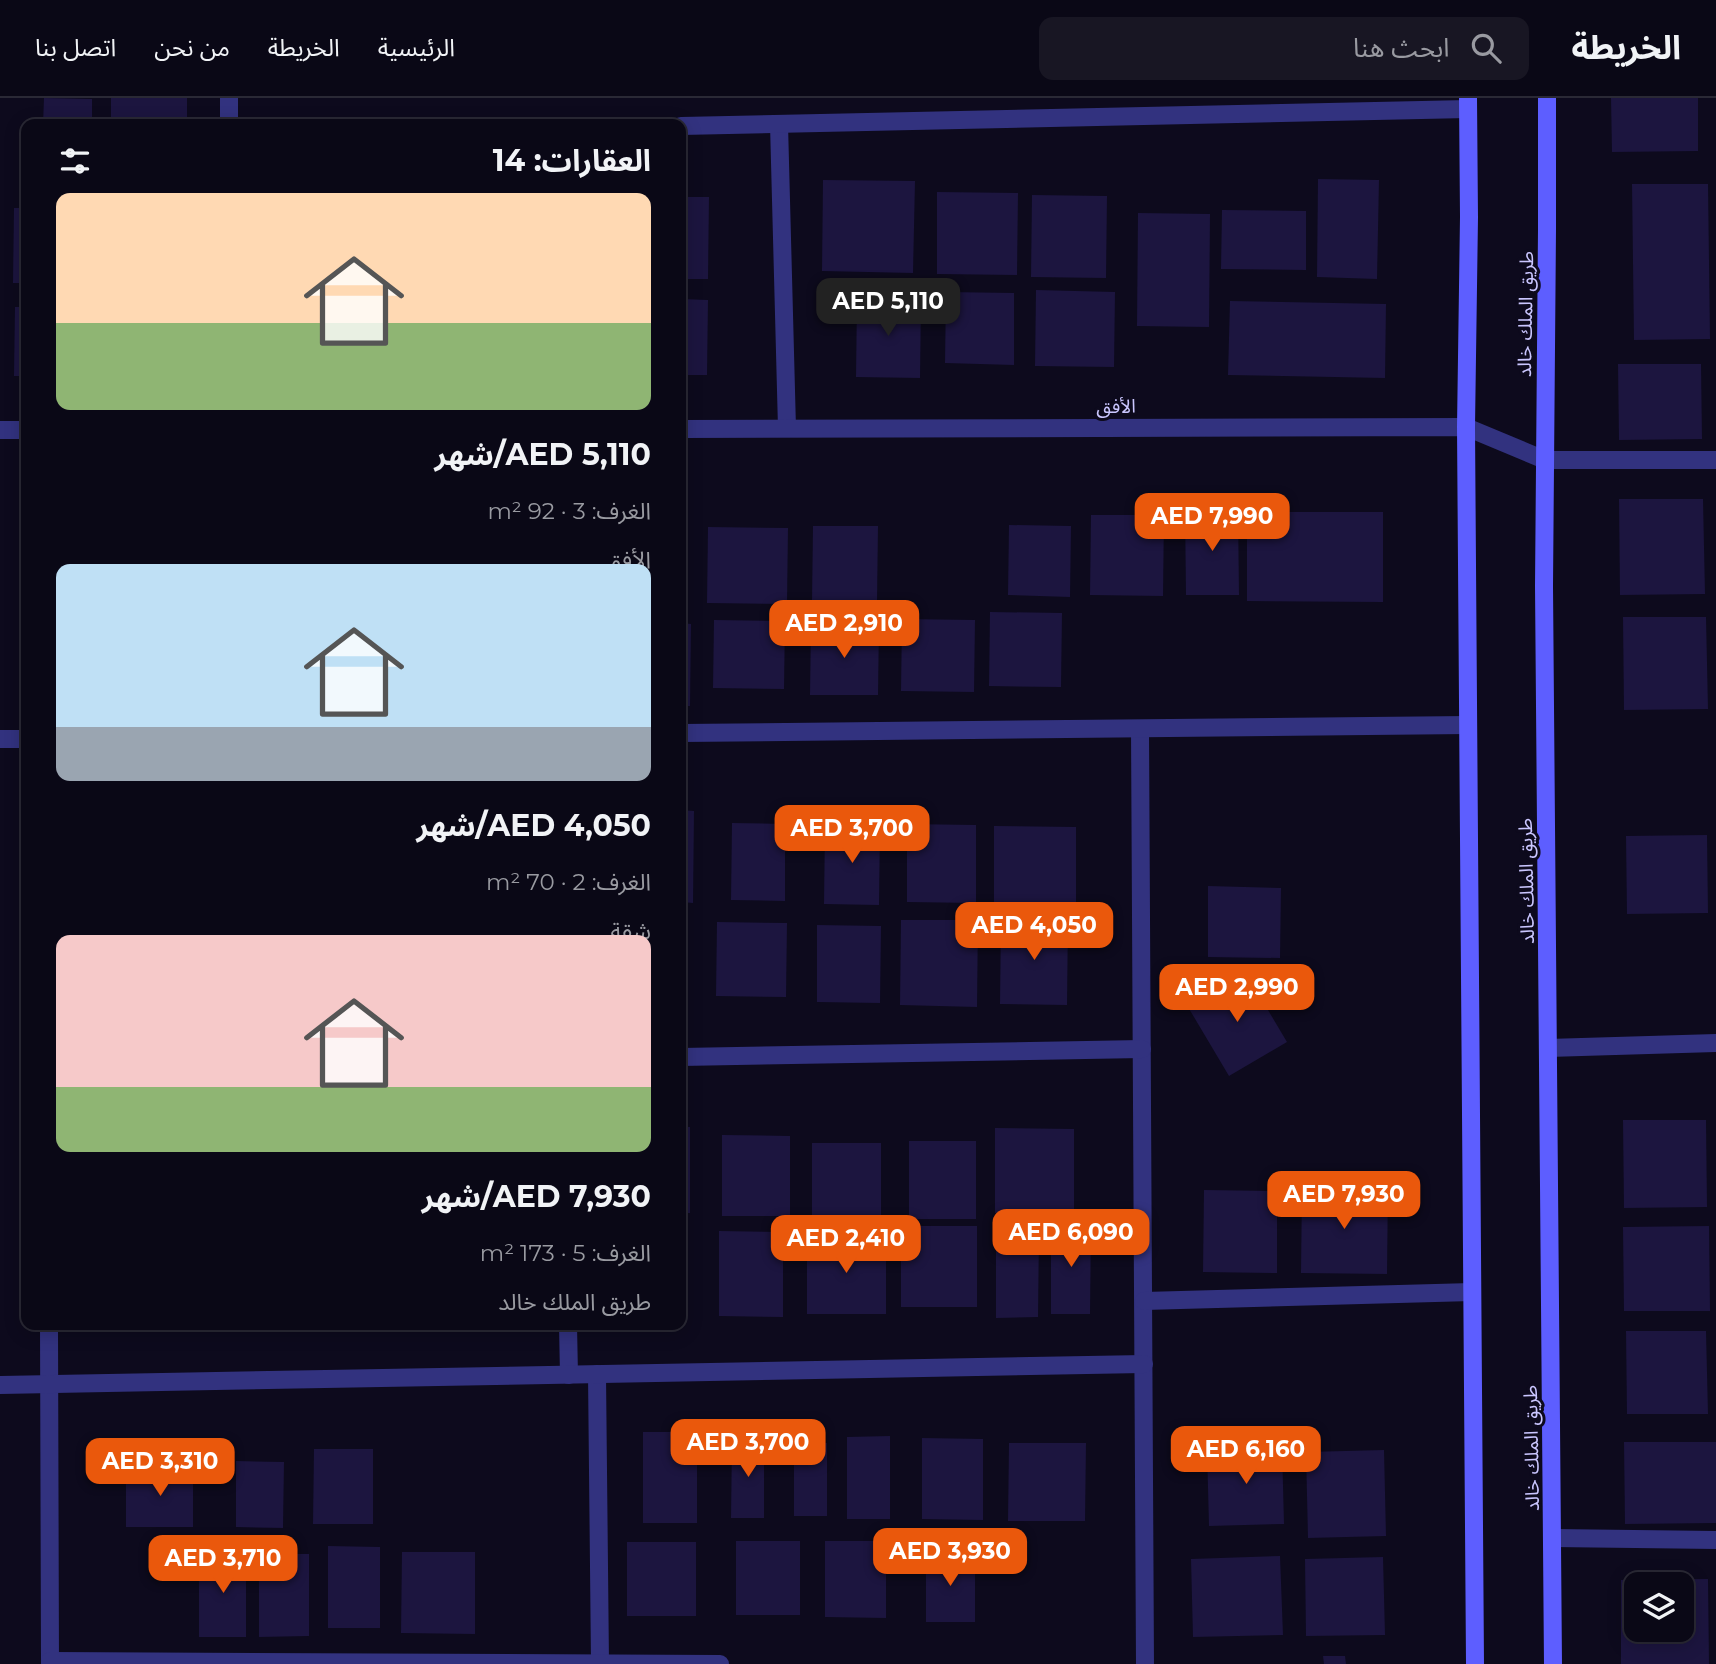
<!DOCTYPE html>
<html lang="ar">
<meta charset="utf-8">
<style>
body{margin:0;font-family:Montserrat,"Noto Sans Arabic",sans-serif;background:#181623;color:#f1f3f6;direction:rtl;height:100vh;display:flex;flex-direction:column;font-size:26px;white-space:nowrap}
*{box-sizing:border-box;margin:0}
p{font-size:23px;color:#999aa1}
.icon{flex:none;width:38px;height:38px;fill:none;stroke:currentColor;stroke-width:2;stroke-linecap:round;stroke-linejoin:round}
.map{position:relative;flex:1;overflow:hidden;direction:ltr}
.drawer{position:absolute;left:21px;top:21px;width:665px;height:1211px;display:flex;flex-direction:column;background:#0a0816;border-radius:14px;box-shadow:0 4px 18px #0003,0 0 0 2px #2a2935;direction:rtl}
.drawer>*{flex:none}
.buttons{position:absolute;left:1624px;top:1474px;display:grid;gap:14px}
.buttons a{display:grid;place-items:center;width:70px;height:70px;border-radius:14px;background:#0a0816;box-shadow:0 4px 18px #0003,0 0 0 2px #2a2935;font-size:35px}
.price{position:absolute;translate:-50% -60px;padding:0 16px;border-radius:14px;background:#ea580c;color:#fff;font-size:23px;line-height:46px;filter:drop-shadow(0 2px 4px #0008)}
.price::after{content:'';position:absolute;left:50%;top:42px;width:21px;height:16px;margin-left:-10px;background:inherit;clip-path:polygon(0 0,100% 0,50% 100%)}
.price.selected{background:#222;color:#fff}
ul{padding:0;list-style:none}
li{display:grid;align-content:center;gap:14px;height:371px;padding:0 35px}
li span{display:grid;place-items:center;height:217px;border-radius:14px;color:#555}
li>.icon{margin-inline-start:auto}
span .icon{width:126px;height:126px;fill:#fffc;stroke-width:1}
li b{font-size:30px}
h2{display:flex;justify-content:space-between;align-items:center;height:84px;padding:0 35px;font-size:30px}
header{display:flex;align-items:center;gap:42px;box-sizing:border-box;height:98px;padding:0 35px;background:#0a0816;border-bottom:2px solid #2a2935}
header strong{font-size:33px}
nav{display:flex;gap:38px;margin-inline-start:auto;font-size:24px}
.search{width:490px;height:63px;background:#181623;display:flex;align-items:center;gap:18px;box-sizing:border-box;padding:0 24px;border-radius:14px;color:#999aa1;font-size:26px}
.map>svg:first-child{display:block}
</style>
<header>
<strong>الخريطة</strong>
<div class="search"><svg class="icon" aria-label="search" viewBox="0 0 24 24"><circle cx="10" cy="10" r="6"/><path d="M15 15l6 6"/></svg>ابحث هنا</div>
<nav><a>الرئيسية</a><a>الخريطة</a><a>من نحن</a><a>اتصل بنا</a></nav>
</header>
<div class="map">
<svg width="1716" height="1566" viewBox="0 0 1716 1566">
<rect width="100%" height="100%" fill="#0d0a1d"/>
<g fill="#1c153f" fill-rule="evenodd">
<polygon points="44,0 92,1 92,26 43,26"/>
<rect x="111" y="0" width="76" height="26"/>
<polygon points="1611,0 1698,0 1698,53 1612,54"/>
<polygon points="1318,81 1379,82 1377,181 1317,179"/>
<polygon points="823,82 915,83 913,175 822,173"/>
<polygon points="1632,86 1708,86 1710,241 1634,242"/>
<polygon points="937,94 1018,95 1017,177 937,176"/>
<polygon points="1032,97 1107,98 1106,180 1031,179"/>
<polygon points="681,99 709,99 708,181 681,181"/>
<polygon points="14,110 26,110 26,185 13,185"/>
<polygon points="1222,112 1306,113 1306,172 1221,171"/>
<polygon points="1138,115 1210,116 1209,229 1137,228"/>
<polygon points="1036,192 1115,194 1114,269 1035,268"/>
<polygon points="946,194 1014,195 1014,267 945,265"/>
<polygon points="681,201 708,202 707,277 681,277"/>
<polygon points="857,201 921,202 920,280 856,279"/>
<polygon points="1230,203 1386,206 1385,280 1228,277"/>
<polygon points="15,209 26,209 26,278 14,278"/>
<polygon points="1618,266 1701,266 1702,341 1619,342"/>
<polygon points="1619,401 1703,401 1705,496 1620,497"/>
<polygon points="1238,412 1239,497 1186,497 1185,413"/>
<polygon points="1247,414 1383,414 1383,504 1247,503"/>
<polygon points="1091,417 1164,417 1163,498 1090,497"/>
<polygon points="1009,427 1071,428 1070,499 1008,497"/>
<polygon points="813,428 878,428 877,504 812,503"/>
<polygon points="708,429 788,430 787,506 707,505"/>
<polygon points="681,459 687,459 686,507 681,507"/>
<polygon points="990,514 1062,515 1061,589 989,588"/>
<polygon points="1623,519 1706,519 1708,611 1624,612"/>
<polygon points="902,521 975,522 974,594 901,593"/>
<polygon points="714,522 785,523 784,591 713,590"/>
<polygon points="681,525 691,526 690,608 681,608"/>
<polygon points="811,526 879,527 878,597 810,597"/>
<rect x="19" y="531" width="7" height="73"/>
<polygon points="681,712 694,713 693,805 681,804"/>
<polygon points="732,725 785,726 785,803 731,802"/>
<polygon points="907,726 976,727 976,805 907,804"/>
<polygon points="825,727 880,728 879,807 824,806"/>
<polygon points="994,728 1076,729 1076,808 994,807"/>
<polygon points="1707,737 1708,815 1627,816 1626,738"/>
<polygon points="1208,788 1281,790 1280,860 1208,859"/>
<polygon points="1001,821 1068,822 1067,907 1000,906"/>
<polygon points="901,822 978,822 977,909 900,907"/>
<rect x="681" y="823" width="7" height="84"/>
<polygon points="717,824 787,825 786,899 716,898"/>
<polygon points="817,827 881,828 880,905 817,904"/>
<polygon points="1246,875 1287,944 1229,978 1188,909"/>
<polygon points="1623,1022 1706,1022 1707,1109 1624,1110"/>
<rect x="681" y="1029" width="9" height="86"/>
<polygon points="995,1030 1074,1031 1074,1115 995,1115"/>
<polygon points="722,1037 790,1038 790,1118 722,1118"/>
<rect x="909" y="1043" width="67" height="78"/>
<rect x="812" y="1045" width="69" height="73"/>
<polygon points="1302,1089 1388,1090 1387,1176 1301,1175"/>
<polygon points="1204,1092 1277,1093 1277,1175 1203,1174"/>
<polygon points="1051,1126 1091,1127 1090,1216 1051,1216"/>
<rect x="901" y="1128" width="76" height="81"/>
<polygon points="1709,1128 1710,1213 1624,1213 1623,1129"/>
<polygon points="719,1133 783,1134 783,1219 719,1218"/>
<polygon points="1039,1136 1038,1219 996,1220 996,1137"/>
<rect x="807" y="1138" width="79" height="78"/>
<polygon points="1626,1233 1706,1233 1708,1316 1627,1316"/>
<rect x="643" y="1334" width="54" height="91"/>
<polygon points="890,1338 890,1421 847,1421 847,1339"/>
<polygon points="922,1340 983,1341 983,1422 922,1421"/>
<polygon points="732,1342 764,1343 764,1420 731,1420"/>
<polygon points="1624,1344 1716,1344 1716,1425 1625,1426"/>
<rect x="794" y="1345" width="33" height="73"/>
<polygon points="1009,1345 1086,1345 1085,1423 1008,1423"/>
<polygon points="1282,1349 1284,1426 1209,1428 1207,1351"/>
<polygon points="314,1351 373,1351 373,1426 313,1426"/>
<polygon points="1384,1352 1386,1438 1308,1440 1306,1354"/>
<polygon points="236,1363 284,1364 283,1430 236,1429"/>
<rect x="126" y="1371" width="67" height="58"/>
<rect x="736" y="1443" width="64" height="74"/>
<polygon points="825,1443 886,1443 886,1520 825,1519"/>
<rect x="627" y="1444" width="69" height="74"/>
<polygon points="328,1448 380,1449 380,1530 328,1530"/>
<rect x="199" y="1454" width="47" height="85"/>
<polygon points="402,1454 475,1454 475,1536 401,1535"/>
<polygon points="259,1456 309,1456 309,1538 259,1539"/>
<polygon points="926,1456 975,1457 975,1524 926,1524"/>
<polygon points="1280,1458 1283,1537 1193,1539 1191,1461"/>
<polygon points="1383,1459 1385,1537 1306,1538 1305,1461"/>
<path d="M1708 1481 1709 1566H1621V1482ZM1636 1486H1682V1531H1636Z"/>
<polygon points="1323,1558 1345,1558 1346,1566 1324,1566"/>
</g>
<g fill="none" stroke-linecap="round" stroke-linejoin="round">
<g stroke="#32327f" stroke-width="18">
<polyline points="229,26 229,0"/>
<polyline points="779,26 787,330"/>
<polyline points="681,28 1468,11"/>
<polyline points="681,331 1466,329 1545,362 1716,362"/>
<polyline points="0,332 26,332"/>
<polyline points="1140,631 1145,1566"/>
<polyline points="681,635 1468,627"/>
<polyline points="0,641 26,641"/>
<polyline points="1548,950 1716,945"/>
<polyline points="681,959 1142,951"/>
<polyline points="1144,1203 1472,1194"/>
<polyline points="49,1227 50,1566"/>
<polyline points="568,1227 569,1277"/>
<polyline points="597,1276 600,1565"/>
<polyline points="0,1287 1144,1266"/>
<polyline points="1553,1440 1716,1442"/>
<polyline points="50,1563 720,1566"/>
</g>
<g stroke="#5d5eff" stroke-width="18">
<polyline points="1468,0 1469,119 1466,329 1475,1566"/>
<polyline points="1547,0 1547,131 1544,488 1553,1566"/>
</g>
</g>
<g text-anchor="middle" stroke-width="6" stroke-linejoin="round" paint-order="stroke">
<g font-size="19" fill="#cac6ff" stroke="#0d0a1d">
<text transform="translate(1525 216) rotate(-89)" y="7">طريق الملك خالد</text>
<text x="1116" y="315">الأفق</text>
<text transform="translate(1526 783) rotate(-91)" y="7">طريق الملك خالد</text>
<text transform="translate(1531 1350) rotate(-91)" y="7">طريق الملك خالد</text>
</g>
</g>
</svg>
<div class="buttons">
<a><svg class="icon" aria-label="layers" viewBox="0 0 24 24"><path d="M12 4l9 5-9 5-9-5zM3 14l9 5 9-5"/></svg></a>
</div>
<b class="price selected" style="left:888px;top:240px">AED 5,110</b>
<b class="price" style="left:1212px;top:455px">AED 7,990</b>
<b class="price" style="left:844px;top:562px">AED 2,910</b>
<b class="price" style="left:852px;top:767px">AED 3,700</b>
<b class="price" style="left:1034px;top:864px">AED 4,050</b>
<b class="price" style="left:1237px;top:926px">AED 2,990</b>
<b class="price" style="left:1344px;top:1133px">AED 7,930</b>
<b class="price" style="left:1071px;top:1171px">AED 6,090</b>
<b class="price" style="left:846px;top:1177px">AED 2,410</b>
<b class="price" style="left:748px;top:1381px">AED 3,700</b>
<b class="price" style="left:1246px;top:1388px">AED 6,160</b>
<b class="price" style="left:160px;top:1400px">AED 3,310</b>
<b class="price" style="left:950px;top:1490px">AED 3,930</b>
<b class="price" style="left:223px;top:1497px">AED 3,710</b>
<section class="drawer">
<h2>العقارات: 14<svg class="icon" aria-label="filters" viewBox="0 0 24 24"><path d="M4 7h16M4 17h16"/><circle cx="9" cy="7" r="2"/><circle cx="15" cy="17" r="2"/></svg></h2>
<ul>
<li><span style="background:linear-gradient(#ffd9b3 60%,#8fb573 0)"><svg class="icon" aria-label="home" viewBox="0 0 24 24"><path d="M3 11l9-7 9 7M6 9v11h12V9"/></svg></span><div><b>AED 5,110/شهر</b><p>الغرف: 3 · 92 m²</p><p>الأفق</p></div></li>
<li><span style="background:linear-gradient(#bfe0f5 75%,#9aa5b1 0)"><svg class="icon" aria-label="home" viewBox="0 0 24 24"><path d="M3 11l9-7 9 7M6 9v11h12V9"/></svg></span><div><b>AED 4,050/شهر</b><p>الغرف: 2 · 70 m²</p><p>شقة</p></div></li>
<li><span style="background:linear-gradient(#f6c9c9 70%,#8fb573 0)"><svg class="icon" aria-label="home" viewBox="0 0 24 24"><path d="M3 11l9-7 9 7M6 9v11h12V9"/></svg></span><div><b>AED 7,930/شهر</b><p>الغرف: 5 · 173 m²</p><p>طريق الملك خالد</p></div></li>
</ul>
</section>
</div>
